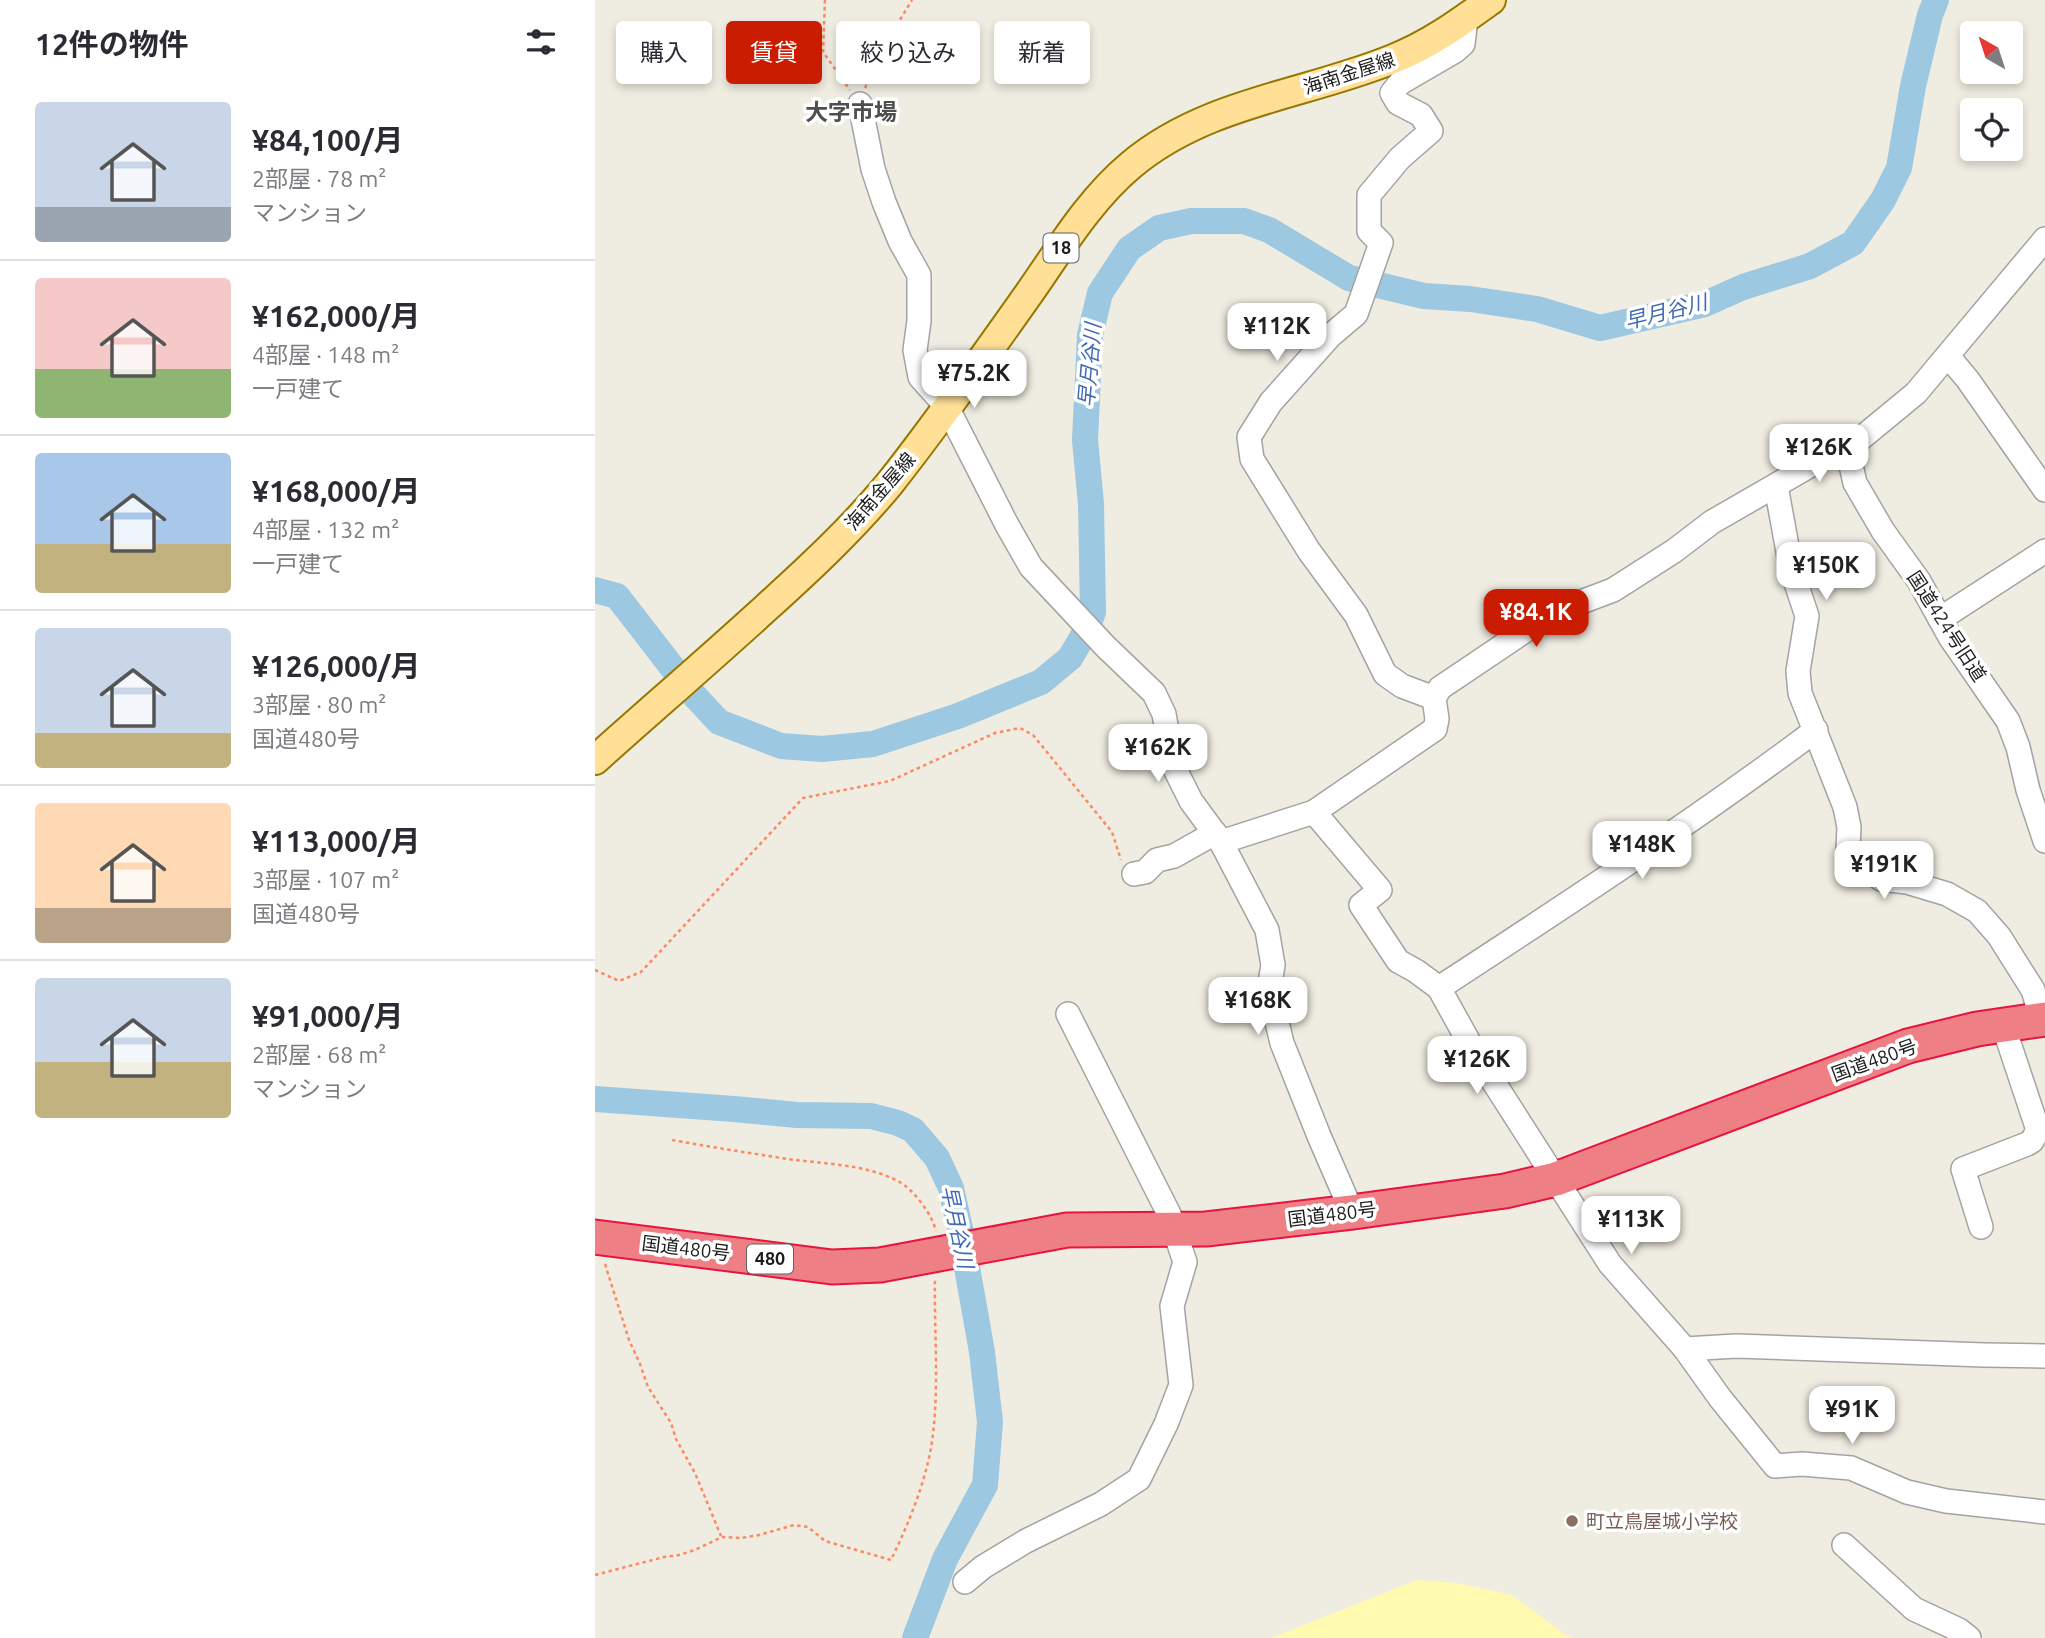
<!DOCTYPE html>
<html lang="ja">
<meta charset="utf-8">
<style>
body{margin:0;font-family:Ubuntu,"Noto Sans JP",sans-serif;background:#f7f7f7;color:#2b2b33;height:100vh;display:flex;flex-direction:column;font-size:26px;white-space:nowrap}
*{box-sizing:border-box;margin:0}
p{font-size:23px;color:#7c7c81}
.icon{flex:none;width:38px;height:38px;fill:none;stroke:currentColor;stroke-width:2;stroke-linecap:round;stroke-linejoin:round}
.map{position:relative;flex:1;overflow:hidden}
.side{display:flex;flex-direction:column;background:#fff;width:595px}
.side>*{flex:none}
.guide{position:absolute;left:21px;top:21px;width:665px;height:63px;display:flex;gap:14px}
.needle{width:46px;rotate:321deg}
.controls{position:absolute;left:1365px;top:21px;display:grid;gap:14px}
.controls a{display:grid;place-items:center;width:63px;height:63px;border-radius:7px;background:#fff;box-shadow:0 4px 10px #0003;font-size:35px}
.price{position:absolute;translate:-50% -60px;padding:0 16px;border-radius:14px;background:#fff;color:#222;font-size:23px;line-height:46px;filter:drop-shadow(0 2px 4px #0008)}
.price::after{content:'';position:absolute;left:50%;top:42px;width:21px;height:16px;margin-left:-10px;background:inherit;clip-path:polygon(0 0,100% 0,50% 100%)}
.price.active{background:#c91c00;color:#fff}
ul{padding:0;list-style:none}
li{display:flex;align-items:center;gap:21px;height:175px;padding:0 35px}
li+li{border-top:2px solid #e1e1e2}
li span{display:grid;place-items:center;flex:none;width:196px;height:140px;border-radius:7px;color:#555}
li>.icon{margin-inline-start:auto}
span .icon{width:84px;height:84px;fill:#fffc;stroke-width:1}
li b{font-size:30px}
h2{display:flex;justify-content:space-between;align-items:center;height:84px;padding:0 35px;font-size:30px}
.pill{padding:0 24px;border-radius:7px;background:#fff;box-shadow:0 4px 10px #0003;font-size:24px;line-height:63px}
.pill.active{background:#c91c00;color:#fff}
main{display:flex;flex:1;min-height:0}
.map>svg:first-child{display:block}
</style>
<main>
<section class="side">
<h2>12件の物件<svg class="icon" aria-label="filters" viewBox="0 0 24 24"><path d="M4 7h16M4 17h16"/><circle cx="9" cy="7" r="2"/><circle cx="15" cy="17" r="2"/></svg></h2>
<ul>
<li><span style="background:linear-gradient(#c9d6e8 75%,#9aa5b1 0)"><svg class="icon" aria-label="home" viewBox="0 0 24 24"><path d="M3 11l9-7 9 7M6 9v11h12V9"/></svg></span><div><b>¥84,100/月</b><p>2部屋 · 78 m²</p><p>マンション</p></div></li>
<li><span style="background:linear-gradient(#f6c9c9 65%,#8fb573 0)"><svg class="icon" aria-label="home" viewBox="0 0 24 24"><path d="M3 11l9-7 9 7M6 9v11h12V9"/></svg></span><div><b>¥162,000/月</b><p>4部屋 · 148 m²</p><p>一戸建て</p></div></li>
<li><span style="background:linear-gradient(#a9c7e8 65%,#c2b280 0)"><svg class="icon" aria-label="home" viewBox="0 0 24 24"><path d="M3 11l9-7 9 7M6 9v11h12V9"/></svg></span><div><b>¥168,000/月</b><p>4部屋 · 132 m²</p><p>一戸建て</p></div></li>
<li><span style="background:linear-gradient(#c9d6e8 75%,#c2b280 0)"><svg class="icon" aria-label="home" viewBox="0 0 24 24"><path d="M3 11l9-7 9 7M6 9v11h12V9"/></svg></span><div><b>¥126,000/月</b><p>3部屋 · 80 m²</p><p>国道480号</p></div></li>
<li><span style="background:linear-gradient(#ffd9b3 75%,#b9a48a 0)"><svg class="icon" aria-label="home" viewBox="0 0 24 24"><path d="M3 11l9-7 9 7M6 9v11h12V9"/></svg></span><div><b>¥113,000/月</b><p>3部屋 · 107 m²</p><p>国道480号</p></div></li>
<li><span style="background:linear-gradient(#c9d6e8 60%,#c2b280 0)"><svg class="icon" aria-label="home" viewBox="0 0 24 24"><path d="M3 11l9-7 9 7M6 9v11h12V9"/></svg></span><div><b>¥91,000/月</b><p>2部屋 · 68 m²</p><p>マンション</p></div></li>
</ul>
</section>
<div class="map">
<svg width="1450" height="1638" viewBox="0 0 1450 1638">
<rect width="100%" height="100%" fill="#efece1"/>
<polygon fill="#fffaaf" points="822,1580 862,1583 917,1595 972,1636 978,1638 676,1638"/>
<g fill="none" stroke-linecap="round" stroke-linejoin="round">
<g stroke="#9cc8e1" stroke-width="26">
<polyline points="0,590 22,596 97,693 124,722 186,746 227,749 278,744 363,716 446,682 475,658 491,631 498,612 496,504 490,440 495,335 505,293 534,249 564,228 596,221 649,221 674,230 754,278 829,296 875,299 942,309 1005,328 1110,304 1148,287 1215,266 1258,243 1288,200 1304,168 1318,86 1335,15 1341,0"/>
<polyline points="0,1099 139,1109 202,1115 276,1116 303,1123 318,1130 342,1158 356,1188 365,1228 387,1352 395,1422 390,1485 350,1559 320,1638"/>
</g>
<g stroke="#a3a3a3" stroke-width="26">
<g id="minor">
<polyline points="265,104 278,169 289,202 305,241 324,275 324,321 320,350 325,377 352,407 412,525 436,567 511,647 559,693 569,714 578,765 596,801 626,842 672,930 678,965 674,989 687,1043 724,1136 757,1212"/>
<polyline points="1450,239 1321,393 1264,440 1258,446 1255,461 1260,483 1288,531 1324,581 1355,637 1413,721 1423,747 1433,790 1450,841"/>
<polyline points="1353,356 1373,380 1450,490"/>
<polyline points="1181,486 1196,568 1212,616 1203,671 1205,693 1250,807 1254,827 1253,848 1263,862 1286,879 1312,882 1352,894 1382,911 1404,936 1438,990 1447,1020"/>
<polyline points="1345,619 1450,551"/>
<polyline points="839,698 807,686 790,674 761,615 714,551 657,459 654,437 676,402 735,336 761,314 786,243 774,231 774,195 805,158 836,131 826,115 803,103 797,93 805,83 860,51 868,44 871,18"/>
<polyline points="719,812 785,890 766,905 803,961 821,971 844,988 880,1053 1015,1264 1090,1349 1125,1398 1180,1466 1207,1464 1256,1468 1312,1492 1351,1501 1450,1512"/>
<polyline points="626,842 719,812 840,729 842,719 839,698 845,688 940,624 965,610 1018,590 1079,551 1117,522 1249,446 1258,446"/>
<polyline points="539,874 550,872 562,860 579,856 620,833"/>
<path d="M844 988C971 905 1098 822 1221 730"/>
<polyline points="1386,1227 1368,1169 1432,1144 1437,1141 1443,1130 1408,1025"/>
<polyline points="1090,1349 1141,1346 1389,1355 1450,1356"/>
<polyline points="1249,1545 1319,1609 1364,1630 1374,1638"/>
<polyline points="370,1582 388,1567 431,1541 506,1504 544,1479 571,1424 586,1385 577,1306 590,1262 574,1214 473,1014"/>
</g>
</g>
<g stroke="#957800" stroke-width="32">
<path id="major" d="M0 760C57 709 115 659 172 607 215 568 258 528 295 483 344 421 389 357 435 292 465 249 495 199 536 165 611 102 710 95 798 59 834 45 864 23 896 0"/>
</g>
<g stroke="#e8133f" stroke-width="37">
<polyline id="highway" points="0,1237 237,1267 285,1265 472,1230 611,1229 757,1212 910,1191 961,1179 1313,1046 1382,1029 1450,1019"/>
</g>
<g stroke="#ff8762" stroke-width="2.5" stroke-dasharray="3.5 3.5" stroke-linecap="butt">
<polyline points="230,0 228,52 255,90"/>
<polyline points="270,88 289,46 317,0"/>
<polyline points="0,970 24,981 46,972 208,798 295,781 400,733 425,728 438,735 517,832 526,860"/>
<path d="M77 1140C116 1147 154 1153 193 1159 229 1164 270 1164 303 1181 319 1190 337 1214 341 1231"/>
<polyline points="10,1264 34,1340 45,1364 53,1387 76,1423 81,1439 100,1473 126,1536"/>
<path d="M0 1575 69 1557 84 1555 100 1550 127 1537 146 1538 164 1535 199 1525 213 1527 230 1541 296 1560C313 1525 329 1486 336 1448 345 1392 339 1336 340 1280"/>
</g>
<use href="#minor" stroke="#fff" stroke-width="23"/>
<use href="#major" stroke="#ffe096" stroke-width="28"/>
<use href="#highway" stroke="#ee8085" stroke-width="33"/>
</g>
<circle fill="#8d6e63" stroke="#fff" stroke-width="2.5" cx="977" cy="1521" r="7"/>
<g text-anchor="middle" stroke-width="7" stroke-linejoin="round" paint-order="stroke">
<g fill="#fff" stroke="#606060" stroke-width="2">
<rect x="448.5" y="233.5" width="35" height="29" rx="5"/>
<rect x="152" y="1244.5" width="46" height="29" rx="5"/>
</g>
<g font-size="18" font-weight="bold" fill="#1c1c1c">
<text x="466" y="254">18</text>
<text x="175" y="1265">480</text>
</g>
<g font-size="19" fill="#1c1c1c" stroke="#fff">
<text transform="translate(754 73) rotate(-18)" y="7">海南金屋線</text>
<text transform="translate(285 491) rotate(-49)" y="7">海南金屋線</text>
<text transform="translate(1352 626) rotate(57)" y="7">国道424号旧道</text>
<text transform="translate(1279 1060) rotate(-20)" y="7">国道480号</text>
<text transform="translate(737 1214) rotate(-7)" y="7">国道480号</text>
<text transform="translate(91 1248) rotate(7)" y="7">国道480号</text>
</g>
<g font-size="19" fill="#785e54" stroke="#fff" text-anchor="start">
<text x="991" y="1528">町立鳥屋城小学校</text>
</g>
<g font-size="21" font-style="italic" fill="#406ab4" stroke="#fff">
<text transform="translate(1071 312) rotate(-14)" y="7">早月谷川</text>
<text transform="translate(495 365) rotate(-85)" y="7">早月谷川</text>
<text transform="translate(362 1227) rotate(78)" y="7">早月谷川</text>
</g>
<g font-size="23" font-weight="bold" fill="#4f4f4f" stroke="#fff">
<text x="256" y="120">大字市場</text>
</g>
</g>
</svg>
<div class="controls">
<a><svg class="needle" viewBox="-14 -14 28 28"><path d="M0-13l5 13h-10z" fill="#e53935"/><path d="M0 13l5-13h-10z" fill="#7c7c81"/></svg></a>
<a><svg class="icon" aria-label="locate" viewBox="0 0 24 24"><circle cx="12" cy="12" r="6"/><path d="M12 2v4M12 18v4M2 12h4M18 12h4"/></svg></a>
</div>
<b class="price" style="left:682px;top:363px">¥112K</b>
<b class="price" style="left:379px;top:410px">¥75.2K</b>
<b class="price" style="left:1224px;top:484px">¥126K</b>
<b class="price" style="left:1231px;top:602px">¥150K</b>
<b class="price active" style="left:941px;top:649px">¥84.1K</b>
<b class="price" style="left:563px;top:784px">¥162K</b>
<b class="price" style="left:1047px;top:881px">¥148K</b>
<b class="price" style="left:1289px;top:901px">¥191K</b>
<b class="price" style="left:663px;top:1037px">¥168K</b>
<b class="price" style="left:882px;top:1096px">¥126K</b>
<b class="price" style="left:1036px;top:1256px">¥113K</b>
<b class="price" style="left:1257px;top:1446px">¥91K</b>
<div class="guide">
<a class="pill">購入</a>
<a class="pill active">賃貸</a>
<a class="pill">絞り込み</a>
<a class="pill">新着</a>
</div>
</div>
</main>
